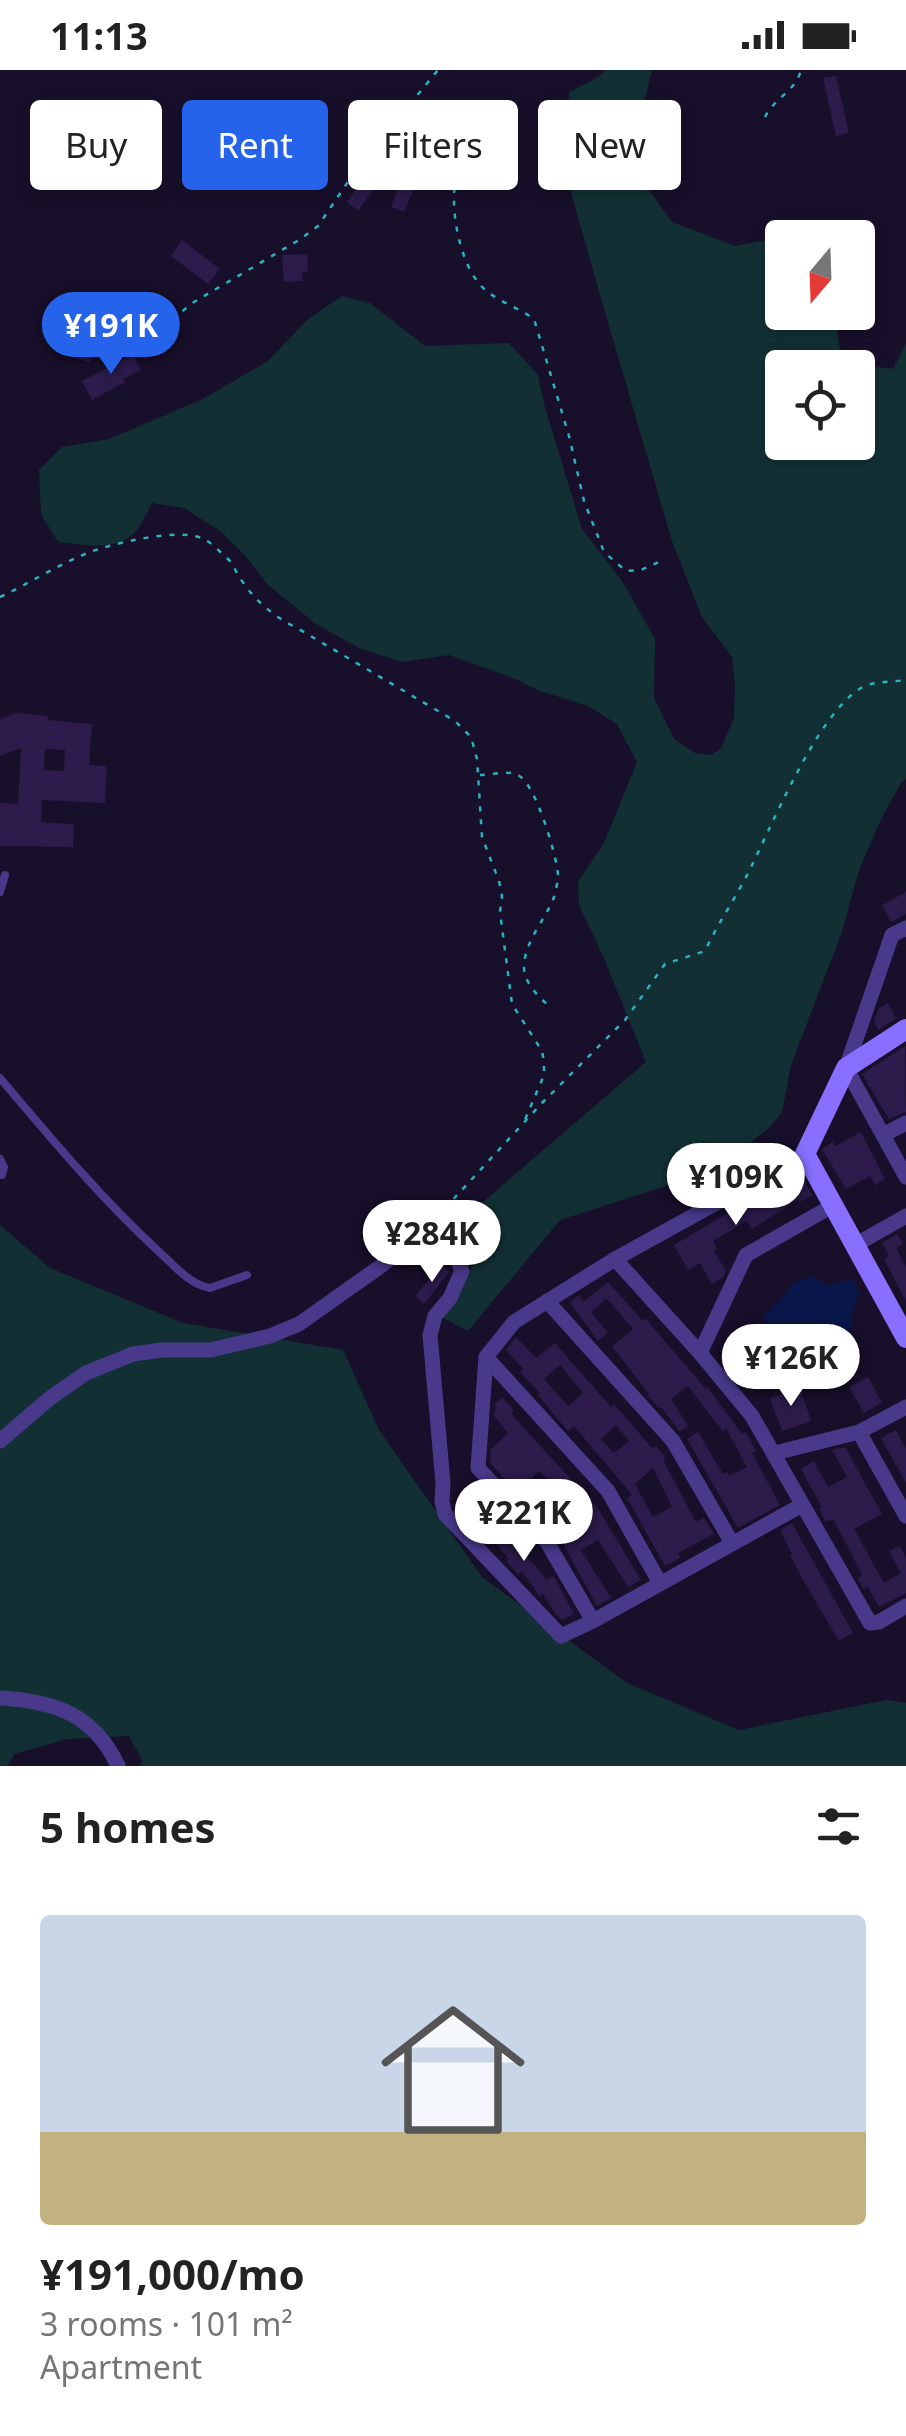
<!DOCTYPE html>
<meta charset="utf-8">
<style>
body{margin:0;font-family:"Noto Sans",sans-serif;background:#f2f2f2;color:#222;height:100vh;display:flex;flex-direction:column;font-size:38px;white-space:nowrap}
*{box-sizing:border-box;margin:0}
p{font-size:32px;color:#767676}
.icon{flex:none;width:55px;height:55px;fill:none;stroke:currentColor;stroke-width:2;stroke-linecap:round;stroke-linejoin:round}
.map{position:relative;height:1696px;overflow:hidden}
.side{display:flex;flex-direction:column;background:#fff;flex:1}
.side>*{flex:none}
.top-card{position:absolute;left:30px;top:30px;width:848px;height:90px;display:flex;gap:20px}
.needle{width:65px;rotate:199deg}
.tools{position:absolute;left:765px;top:150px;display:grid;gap:20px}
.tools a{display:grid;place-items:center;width:110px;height:110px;border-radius:10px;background:#fff;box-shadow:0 5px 15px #0003;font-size:50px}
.price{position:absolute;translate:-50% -85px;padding:0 22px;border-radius:35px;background:#fff;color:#222;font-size:32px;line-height:65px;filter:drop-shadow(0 2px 5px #0008)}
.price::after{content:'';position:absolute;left:50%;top:60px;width:30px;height:22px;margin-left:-15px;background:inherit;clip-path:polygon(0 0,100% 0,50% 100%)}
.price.on{background:#2563eb;color:#fff}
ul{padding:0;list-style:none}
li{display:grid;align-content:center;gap:20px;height:530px;padding:0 40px}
li span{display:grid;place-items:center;height:310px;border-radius:10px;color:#555}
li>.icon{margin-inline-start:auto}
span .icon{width:180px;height:180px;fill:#fffc;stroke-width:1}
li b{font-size:42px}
h2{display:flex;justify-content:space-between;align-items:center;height:120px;padding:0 40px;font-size:42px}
.tag{padding:0 35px;border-radius:10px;background:#fff;box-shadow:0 5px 15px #0003;font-size:35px;line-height:90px}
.tag.on{background:#2563eb;color:#fff}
.status{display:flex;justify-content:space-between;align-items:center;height:70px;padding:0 50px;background:#fff;direction:ltr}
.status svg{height:28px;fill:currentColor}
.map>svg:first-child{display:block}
</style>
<div class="status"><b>11:13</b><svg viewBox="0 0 49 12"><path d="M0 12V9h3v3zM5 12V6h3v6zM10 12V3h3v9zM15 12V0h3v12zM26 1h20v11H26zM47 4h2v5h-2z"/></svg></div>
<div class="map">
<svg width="906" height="1696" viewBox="0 0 906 1696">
<rect width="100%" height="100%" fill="#180f2a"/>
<g fill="#123034" fill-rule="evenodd">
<path d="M605 0H652L641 45 623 78 638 105 672 152 735 176 798 164 801 167 782 168V242L834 243 842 292 893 299 906 273V708L901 713 881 749 859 800 841 865 791 995 782 1042 770 1057 745 1077 703 1104 560 1150 468 1261 436 1244 479 1188 469 1144 646 992 603 886 579 835 578 812 604 773 637 692 617 654 588 636 540 621 513 608 449 585 402 592 359 578 316 554 268 515 245 485 220 461 184 438 152 433C147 442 142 454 136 461 117 483 83 474 58 472L41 444 39 400 62 377 109 369 203 329 268 291 307 250 342 226 370 233 425 276 509 273 538 305 544 334 582 459 622 511 655 569 654 628 674 669 695 683 712 685 721 678 734 648 735 614 732 587 702 547 672 471 598 218 565 101 569 22 599 7ZM782 298H858V372H782Z"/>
<polygon points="0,1155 50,1198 183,1253 343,1280 379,1360 482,1507 627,1613 739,1660 886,1630 906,1633 906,1696 140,1696 142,1690 129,1666 67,1669 14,1684 8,1696 0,1696"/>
</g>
<polygon fill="#08164a" points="812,1206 828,1216 838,1212 854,1210 859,1224 852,1241 848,1286 831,1296 816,1284 799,1289 786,1284 773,1294 764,1245 783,1227 792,1214"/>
<g fill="#2c1b4b" fill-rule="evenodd">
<polygon points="836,6 849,63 836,66 823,8"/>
<polygon points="413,70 392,95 383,101 386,102 358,141 347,132 367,103 354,92 355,90 372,97 385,81 383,78 392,73 394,76"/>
<polygon points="402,109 416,114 404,142 391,137"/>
<polygon points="182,170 220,199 208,214 171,186"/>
<polygon points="307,184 308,201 302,202 303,211 284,212 282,185"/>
<polygon points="82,254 94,258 91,270 97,272 90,293 70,286"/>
<polygon points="133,285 141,300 123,309 125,312 92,330 82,311"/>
<path d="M16 643 48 646 47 650 92 654 89 695 107 696 105 733 42 730 41 752 74 754 73 777 0 776V733L18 734 21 678 0 686V649ZM45 679 65 680 64 701 44 700Z"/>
<polygon points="906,822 906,844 891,852 882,835"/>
<polygon points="888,933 896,949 878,960 874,951 879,938"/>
<polygon points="905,976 906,1042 889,1049 862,1004"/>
<polygon points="861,1062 885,1109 875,1115 870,1106 846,1119 822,1079 833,1072 835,1076"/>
<polygon points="803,1108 812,1125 800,1132 798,1130 752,1159 747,1151 713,1171 717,1179 714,1181 726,1201 723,1207 712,1214 700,1193 688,1200 674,1175 755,1127 758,1131"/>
<polygon points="897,1164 903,1174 896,1178 906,1197 906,1231 884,1189 889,1186 882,1173"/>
<polygon points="441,1195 449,1202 424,1234 415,1226"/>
<polygon points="608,1212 643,1251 646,1249 706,1319 708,1318 742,1364 746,1362 756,1381 752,1383 780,1435 738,1458 687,1369 698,1362 723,1404 727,1402 729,1406 747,1397 726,1359 723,1362 688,1316 671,1329 688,1356 680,1362 661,1337 659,1338 647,1325 649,1324 612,1276 633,1259 610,1232 606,1229 591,1242 608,1263 598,1271 570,1233 579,1225 584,1231"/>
<path d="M516 1267 536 1288 555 1273 611 1337 614 1334 652 1378 656 1376 666 1388 663 1390 696 1452 704 1448 714 1464 678 1483 681 1488 665 1496 627 1428 632 1425 574 1356 568 1361 556 1347 538 1325 540 1323 520 1302 523 1299 506 1280ZM560 1295 583 1323 568 1336 544 1309ZM616 1355 629 1371 614 1383 601 1369ZM653 1398 672 1437 653 1447 635 1414Z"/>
<polygon points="868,1307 882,1333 864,1343 849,1317"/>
<polygon points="800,1318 811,1351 782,1361 770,1328"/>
<path d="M502 1327 514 1340 511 1343 529 1364 597 1437 641 1510 628 1517 598 1470 581 1480 611 1528 597 1536 555 1459 553 1462 490 1393 491 1379 508 1363 493 1345 496 1337 494 1335ZM539 1401 561 1424 546 1437 525 1414Z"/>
<polygon points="896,1360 906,1379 906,1413 881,1368"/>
<polygon points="845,1377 882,1444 854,1459 884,1513 901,1503 889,1481 900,1476 906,1488 906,1523 879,1537 868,1517 864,1519 857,1508 862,1505 847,1475 833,1449 826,1452 819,1439 822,1438 801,1399 814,1391 828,1417 847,1407 832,1380"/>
<polygon points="475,1432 541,1502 546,1510 554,1506 574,1544 562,1550 554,1542 543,1524 539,1526 522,1501 518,1504 506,1491 509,1489 466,1440"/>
<polygon points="792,1453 853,1563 839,1571 799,1503 790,1485 792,1484 780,1460"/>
</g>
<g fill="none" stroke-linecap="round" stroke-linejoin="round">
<g stroke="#2bb2c0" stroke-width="2.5" stroke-dasharray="5 8" stroke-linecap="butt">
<path d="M411 33C426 41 444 51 450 68 458 86 454 111 454 130 454 155 462 191 477 211 490 229 516 236 534 249L569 366 584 431 604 482 626 501 641 500 661 491"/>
<path d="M765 47C774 28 796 21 801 0"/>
<polyline points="117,275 150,270 166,261 176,246 194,232 299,170 318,156 358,97 438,0"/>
<path d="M0 527C30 513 59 494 90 482 115 473 179 457 204 469 212 473 221 483 228 489 234 495 235 501 240 508 255 531 273 546 297 558L455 651 471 667 477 689 482 767 499 811 502 826 500 842 512 934 542 981 544 992V1005L524 1052"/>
<path d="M480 705C491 705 509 700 518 705 536 714 556 784 558 804 558 811 556 820 554 827 545 851 524 871 524 898 525 914 538 926 549 936"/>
<path d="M436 1148 542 1033 625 950 665 894 705 881C717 855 733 832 746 807 771 759 816 645 861 618 873 611 892 612 906 610"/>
</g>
<g stroke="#48398a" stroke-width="8">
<polyline points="0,822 5,805"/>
<path d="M0 1008C50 1067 99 1126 155 1178 172 1193 188 1214 210 1218L247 1205"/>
<polyline points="0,1089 4,1097 2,1105"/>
</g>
<g stroke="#48398a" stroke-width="15">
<polyline points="906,858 892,865 846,998 906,1107"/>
<polyline points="883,1065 906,1053"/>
<polyline points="855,1175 906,1146"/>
<polyline points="615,1189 700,1283 752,1346 870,1553 879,1552 906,1536"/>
<polyline points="547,1231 673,1371 732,1473"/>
<polyline points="700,1283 746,1185 834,1135"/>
<polyline points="486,1287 608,1421 660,1513"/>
<polyline points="859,1362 906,1446"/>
<polyline points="0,1371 50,1328 86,1303 133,1284 162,1280 211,1280 270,1266 299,1254 381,1196 427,1157 454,1181 462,1201 450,1228 435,1246 430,1265 443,1413 442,1432 445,1444 561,1566 593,1551"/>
<polyline points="775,1383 859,1362 906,1337"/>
<polyline points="802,1435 593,1551 547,1472 478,1398 486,1287 514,1252 615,1189 805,1084"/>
<path d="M0 1628C54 1631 94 1644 118 1696"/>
</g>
<polyline stroke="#886fff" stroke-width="20" points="906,959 846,998 805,1084 906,1268"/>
</g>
</svg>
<div class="tools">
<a><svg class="needle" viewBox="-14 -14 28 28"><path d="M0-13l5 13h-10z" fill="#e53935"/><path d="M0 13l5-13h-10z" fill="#767676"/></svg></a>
<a><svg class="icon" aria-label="locate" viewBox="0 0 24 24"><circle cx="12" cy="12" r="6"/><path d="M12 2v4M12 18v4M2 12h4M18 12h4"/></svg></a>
</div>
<b class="price on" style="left:111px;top:307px">¥191K</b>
<b class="price" style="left:736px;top:1158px">¥109K</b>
<b class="price" style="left:432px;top:1215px">¥284K</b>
<b class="price" style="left:791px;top:1339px">¥126K</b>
<b class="price" style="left:524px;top:1494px">¥221K</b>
<div class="top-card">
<a class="tag">Buy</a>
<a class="tag on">Rent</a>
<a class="tag">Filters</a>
<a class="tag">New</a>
</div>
</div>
<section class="side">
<h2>5 homes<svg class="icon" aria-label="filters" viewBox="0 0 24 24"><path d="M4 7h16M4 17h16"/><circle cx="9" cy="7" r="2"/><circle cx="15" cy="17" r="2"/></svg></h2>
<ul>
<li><span style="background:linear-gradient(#c9d6e8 70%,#c2b280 0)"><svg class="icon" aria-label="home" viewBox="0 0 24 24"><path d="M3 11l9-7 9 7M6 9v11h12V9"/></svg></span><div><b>¥191,000/mo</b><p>3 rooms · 101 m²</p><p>Apartment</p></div></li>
</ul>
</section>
